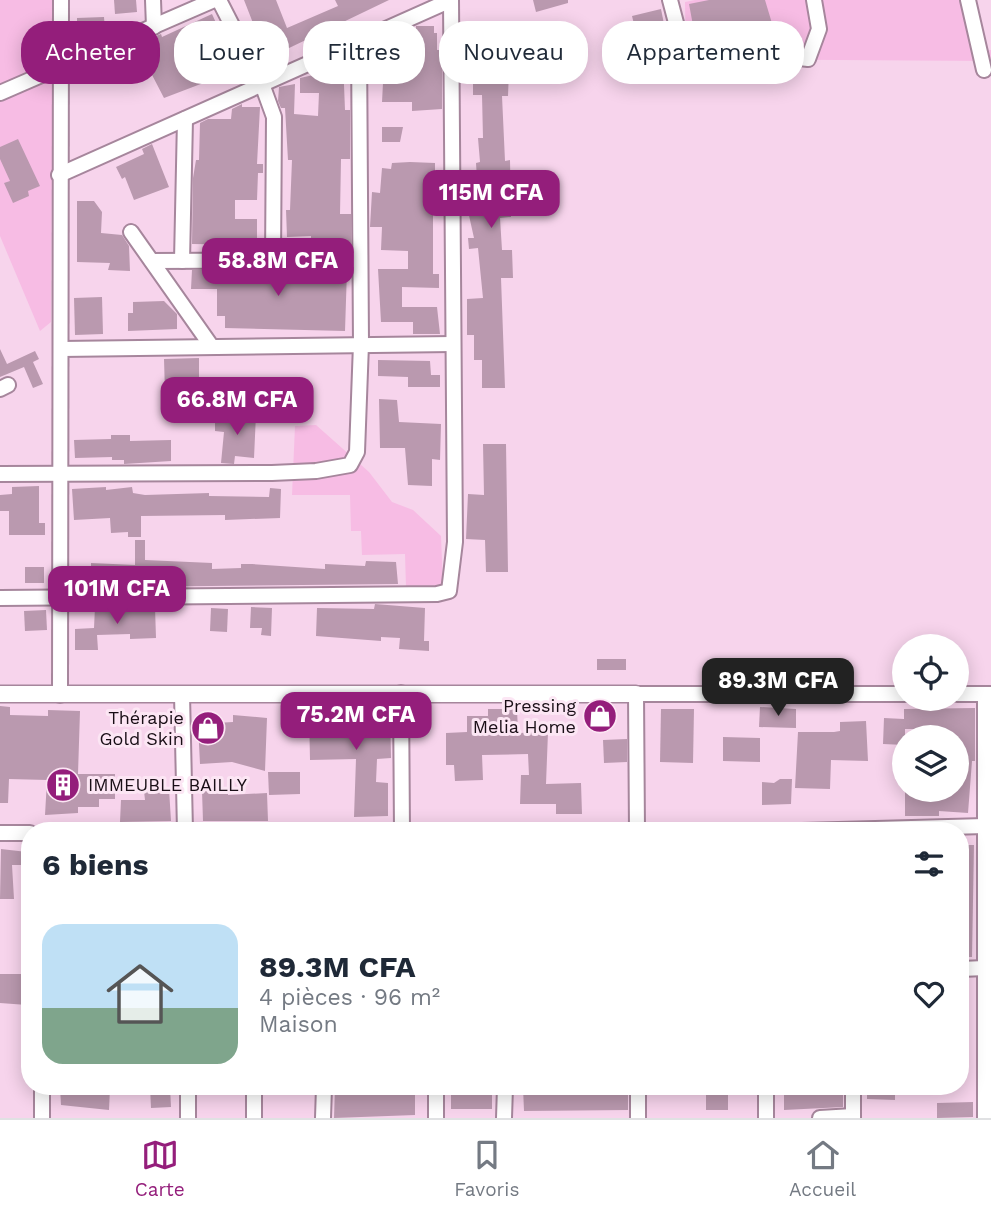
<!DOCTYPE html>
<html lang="fr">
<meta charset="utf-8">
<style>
body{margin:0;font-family:"Work Sans",sans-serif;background:#f2f2f3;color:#1f2937;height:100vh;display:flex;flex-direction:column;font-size:26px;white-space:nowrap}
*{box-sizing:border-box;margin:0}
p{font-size:23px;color:#747a83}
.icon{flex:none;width:38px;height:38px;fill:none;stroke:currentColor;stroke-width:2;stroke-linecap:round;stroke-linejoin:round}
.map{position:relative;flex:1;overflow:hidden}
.panel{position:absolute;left:21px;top:822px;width:948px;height:273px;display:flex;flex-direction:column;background:#fff;border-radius:28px;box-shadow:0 4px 18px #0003}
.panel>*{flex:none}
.guide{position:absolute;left:21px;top:21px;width:950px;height:63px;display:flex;gap:14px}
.controls{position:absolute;left:892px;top:634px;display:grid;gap:14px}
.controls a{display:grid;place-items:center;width:77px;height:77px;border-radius:50%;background:#fff;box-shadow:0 4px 18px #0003;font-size:35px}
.price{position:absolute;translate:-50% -60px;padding:0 16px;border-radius:14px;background:#941e7b;color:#fff;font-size:23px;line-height:46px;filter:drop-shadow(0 2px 4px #0008)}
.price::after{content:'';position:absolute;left:50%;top:42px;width:21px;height:16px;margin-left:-10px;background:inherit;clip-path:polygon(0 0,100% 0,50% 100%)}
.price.selected{background:#222;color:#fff}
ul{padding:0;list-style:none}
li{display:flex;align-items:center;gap:21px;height:175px;padding:0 21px}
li+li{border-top:2px solid #e0e1e3}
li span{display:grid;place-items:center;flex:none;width:196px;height:140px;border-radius:21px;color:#555}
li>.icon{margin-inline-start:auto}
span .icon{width:84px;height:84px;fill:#fffc;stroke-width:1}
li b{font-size:30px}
h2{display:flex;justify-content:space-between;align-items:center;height:84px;padding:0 21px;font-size:30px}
.tag{padding:0 24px;border-radius:28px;background:#fff;box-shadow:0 4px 18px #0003;font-size:24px;line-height:63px}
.tag.selected{background:#941e7b;color:#fff}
.tab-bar{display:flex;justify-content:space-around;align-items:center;height:98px;border-top:2px solid #e0e1e3;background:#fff;font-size:19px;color:#747a83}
.tab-bar a{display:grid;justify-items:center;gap:4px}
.tab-bar .selected{color:#941e7b}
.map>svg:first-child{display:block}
</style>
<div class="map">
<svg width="991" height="1118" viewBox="0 0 991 1118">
<rect width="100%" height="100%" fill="#f7d4ec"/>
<g fill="#f7bce4">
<polygon points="0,0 53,0 51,322 40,331 0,236"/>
<polygon points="695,0 964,0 976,51 991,50 991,61 686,59 685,2"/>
<polygon points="316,425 369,472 392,502 413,510 441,536 443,586 406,587 405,554 362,555 361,531 351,531 350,495 292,495 295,426"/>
</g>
<g fill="#ba99af">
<polygon points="114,0 136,0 137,12 115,14"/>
<polygon points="244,0 276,0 287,28 338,6 335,0 389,0 287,49 289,52 272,60 263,40 260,41"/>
<polygon points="533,0 568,0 568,3 536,12"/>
<polygon points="709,0 765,0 774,30 741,40 740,35 695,36 689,4"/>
<polygon points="661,9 665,29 637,36 632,16"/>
<polygon points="212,14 221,34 225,32 230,42 240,69 164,98 136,44 161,34 162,37"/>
<polygon points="104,17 105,30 77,32 77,18"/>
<polygon points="416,26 434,26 434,33 437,33 437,50 442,50 442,109 412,111 412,102 382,102 384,64 380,64 380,47 416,47"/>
<polygon points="343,60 345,110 350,110 350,159 341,159 340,214 351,214 351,244 332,243 332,239 311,239 311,236 287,237 286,210 290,210 292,160 288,160 285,108 281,108 278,101 279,87 295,84 294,114 318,116 319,93 300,93 300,78 318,74 318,70"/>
<polygon points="509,70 508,96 502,96 505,161 510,160 511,217 500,218 502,250 512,250 513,278 501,278 505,388 482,388 482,360 474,360 474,335 467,335 467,299 483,298 478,248 469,249 468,238 474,238 468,211 479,210 476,163 480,162 478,138 483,138 482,95 473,95 473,72"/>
<polygon points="242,104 242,107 260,107 257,164 263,164 263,173 258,173 257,200 235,200 235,219 257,219 257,245 192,244 193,178 196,160 199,160 200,123 208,119 231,119 232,109"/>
<polygon points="382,127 403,127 400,142 382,142"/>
<polygon points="18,139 40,186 28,191 29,196 13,203 4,183 10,181 0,159 0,147"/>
<polygon points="152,144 169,187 134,200 125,177 122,179 116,167 144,154 142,149"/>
<polygon points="410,162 435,163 435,179 441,179 440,192 433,192 433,274 439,274 439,288 402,287 402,307 437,307 440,334 413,334 413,322 381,322 378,269 408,269 408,251 381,250 382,227 370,227 372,192 380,193 382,168 391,169 392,163"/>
<polygon points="77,201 94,201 102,212 101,233 122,235 129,246 130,271 108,270 110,263 77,262"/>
<polygon points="192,270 347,270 345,331 225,328 225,316 217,316 217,289 191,289"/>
<polygon points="102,297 103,334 75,335 74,298"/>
<polygon points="164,301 177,314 177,329 128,331 128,313 133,313 133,302"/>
<polygon points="0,349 7,364 35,351 39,359 33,362 43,384 33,388 24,367 0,377"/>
<polygon points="199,358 199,382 185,383 186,392 165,393 164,359"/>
<polygon points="378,360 430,361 431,375 440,375 440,387 408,387 408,377 378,376"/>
<polygon points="379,399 397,400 399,422 441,424 440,460 432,459 432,486 408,485 405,448 380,448"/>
<polygon points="237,413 256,414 254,458 235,456 234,464 221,463 224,432 215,431 215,418 237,418"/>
<polygon points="111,435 130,435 130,441 171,440 171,461 124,464 124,460 112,460 112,457 75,458 74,440 111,439"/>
<polygon points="483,444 506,444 508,572 486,572 485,540 466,539 468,494 484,495"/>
<polygon points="39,486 39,523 45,523 45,535 9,535 9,511 0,511 0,495 12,494 12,487"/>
<polygon points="106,487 106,490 132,487 133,493 145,495 209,493 209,496 269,497 270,488 281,489 280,518 225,520 225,515 141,516 141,537 128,537 128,532 111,533 110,518 74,520 72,489"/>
<polygon points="135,540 145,540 145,560 212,563 212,569 241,568 241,564 252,564 325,569 325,564 365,566 366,561 396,562 398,584 117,587 117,580 91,581 91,563 135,565"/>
<rect x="25" y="567" width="19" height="16"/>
<polygon points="375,604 425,608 424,641 429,641 429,651 399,649 400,638 381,637 381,641 316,636 317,608 374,609"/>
<polygon points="95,607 106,607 106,611 155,607 156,638 130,639 130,634 97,635 98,650 75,650 75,629 94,628"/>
<polygon points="251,607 272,608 271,636 261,635 262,628 250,628"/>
<polygon points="211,608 228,609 227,632 210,631"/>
<polygon points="46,610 47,630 25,631 24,611"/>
<rect x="597" y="659" width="29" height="11"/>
<polygon points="0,706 10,707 10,715 48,716 48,710 80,711 78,774 115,774 115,799 99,799 99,807 78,807 78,813 45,815 47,780 9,779 8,803 0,803"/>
<polygon points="760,707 796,709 796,728 759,727"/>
<polygon points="975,708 975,761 972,761 968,813 939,811 939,816 905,816 905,790 957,789 957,737 943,737 943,729 905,729 905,745 883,744 884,718 904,719 904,709"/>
<polygon points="488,709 517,709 518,733 548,732 546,784 581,783 582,814 556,814 556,804 520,804 521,775 529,775 528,754 482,755 483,780 455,781 454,765 446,765 446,733 467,732 467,716 488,716"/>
<polygon points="661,709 694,709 693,763 660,762"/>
<polygon points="390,711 391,758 377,759 376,782 388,783 388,816 354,817 356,759 310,760 309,712"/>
<polygon points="233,715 267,718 265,771 232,762 200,764 198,724 233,722"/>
<polygon points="866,721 868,761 831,760 830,789 795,788 798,732 834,732 840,731 840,722"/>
<polygon points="723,737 760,738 760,762 723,761"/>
<polygon points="627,739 627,762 604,763 603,740"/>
<polygon points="268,772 300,772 300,794 269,795"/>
<polygon points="780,779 792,779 791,804 762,805 762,782 774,783"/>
<polygon points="228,787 228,795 267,793 268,821 203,821 202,791"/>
<polygon points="169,789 171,821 120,822 121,800 145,800 144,791"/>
<polygon points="961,845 974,845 972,957 961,957"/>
<polygon points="1,849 27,852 27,865 12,865 14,899 0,899"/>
<polygon points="0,974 28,974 27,1005 0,1003"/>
<polygon points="60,1087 110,1088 109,1110 61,1105"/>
<polygon points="150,1087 170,1087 171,1107 151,1108"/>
<polygon points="335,1087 415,1089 415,1115 334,1118"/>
<rect x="451" y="1087" width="41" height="22"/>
<polygon points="523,1087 628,1087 628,1110 524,1111"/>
<rect x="706" y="1087" width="22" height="23"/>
<polygon points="784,1087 843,1087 843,1107 784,1110"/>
<polygon points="867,1087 895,1087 895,1100 867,1099"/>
<polygon points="973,1102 973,1117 937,1118 937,1103"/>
</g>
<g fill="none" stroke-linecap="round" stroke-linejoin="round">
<g stroke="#a6869c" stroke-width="18">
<g id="minor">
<polyline points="153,0 154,27"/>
<polyline points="219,0 262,84 274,117 273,261"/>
<polyline points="670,0 680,38 688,45 808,59 819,29 814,0"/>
<polyline points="968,0 984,70"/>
<polyline points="0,93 214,0"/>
<polyline points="59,175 451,0"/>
<polyline points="131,232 212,347"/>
<polyline points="152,261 360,260"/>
<polyline points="182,261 185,119"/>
<polyline points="61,349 453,344"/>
<polyline points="0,389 8,385"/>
<polyline points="0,474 272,473 316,471 350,465 357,452 361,344 359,42"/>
<polyline points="0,598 437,594 449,591 455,542 451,0"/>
<polyline points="401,693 402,831"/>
<polyline points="182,694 185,831"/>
<polyline points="957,694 991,694"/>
<polyline points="60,695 61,0"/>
<polyline points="123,831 296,831"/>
<polyline points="522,831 749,831"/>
<polyline points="637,831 636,694 905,694"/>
<polyline points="802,831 985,826"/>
<polyline points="0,833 30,833"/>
<polyline points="961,969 985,968"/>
<polyline points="42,1087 42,1118"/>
<polyline points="254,1087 254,1118"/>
<polyline points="436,1087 436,1118"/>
<polyline points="638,1087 638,1118"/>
<polyline points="853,1087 853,1118"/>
<polyline points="188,1118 188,1087"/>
<polyline points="323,1118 324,1087"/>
<polyline points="504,1118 505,1087"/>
<polyline points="766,1118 766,1087"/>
<polyline points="820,1118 853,1116"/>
<polyline points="985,1118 985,694"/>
</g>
</g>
<g stroke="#a6869c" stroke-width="19">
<polyline id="tertiary" points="0,694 636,694"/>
</g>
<use href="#minor" stroke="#fff" stroke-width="14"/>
<use href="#tertiary" stroke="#fff" stroke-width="16"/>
</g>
<defs>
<g id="shop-disc" transform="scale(1.75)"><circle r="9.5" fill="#941e7b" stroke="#fce6f4"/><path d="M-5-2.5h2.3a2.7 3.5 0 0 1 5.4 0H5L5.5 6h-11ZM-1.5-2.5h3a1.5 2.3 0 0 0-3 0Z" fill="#fff"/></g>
<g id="building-disc" transform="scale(1.75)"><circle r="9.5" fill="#941e7b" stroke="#fce6f4"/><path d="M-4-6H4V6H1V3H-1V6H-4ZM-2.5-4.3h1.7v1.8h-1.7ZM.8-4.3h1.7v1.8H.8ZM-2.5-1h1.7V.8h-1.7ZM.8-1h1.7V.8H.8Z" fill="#fff"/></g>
</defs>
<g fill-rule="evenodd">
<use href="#shop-disc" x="600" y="716"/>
<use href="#shop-disc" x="208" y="728"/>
<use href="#building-disc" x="63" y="785"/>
</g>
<g text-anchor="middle" stroke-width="6" stroke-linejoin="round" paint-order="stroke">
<g font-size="18" fill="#190e16" stroke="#fce6f4" text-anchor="end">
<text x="576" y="712">Pressing<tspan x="576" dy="21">Melia Home</tspan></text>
<text x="184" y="724">Thérapie<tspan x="184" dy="21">Gold Skin</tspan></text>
<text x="88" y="791" text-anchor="start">IMMEUBLE BAILLY</text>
</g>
</g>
</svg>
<div class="controls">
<a><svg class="icon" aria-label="locate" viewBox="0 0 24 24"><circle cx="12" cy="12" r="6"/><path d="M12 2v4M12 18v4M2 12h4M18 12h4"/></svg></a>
<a><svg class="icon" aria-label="layers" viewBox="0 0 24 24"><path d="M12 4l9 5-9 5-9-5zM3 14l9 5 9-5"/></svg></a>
</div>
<b class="price" style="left:491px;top:230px">115M CFA</b>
<b class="price" style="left:278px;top:298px">58.8M CFA</b>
<b class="price" style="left:237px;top:437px">66.8M CFA</b>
<b class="price" style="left:117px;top:626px">101M CFA</b>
<b class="price selected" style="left:778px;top:718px">89.3M CFA</b>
<b class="price" style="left:356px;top:752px">75.2M CFA</b>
<div class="guide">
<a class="tag selected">Acheter</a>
<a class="tag">Louer</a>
<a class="tag">Filtres</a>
<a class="tag">Nouveau</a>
<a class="tag">Appartement</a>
</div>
<section class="panel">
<h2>6 biens<svg class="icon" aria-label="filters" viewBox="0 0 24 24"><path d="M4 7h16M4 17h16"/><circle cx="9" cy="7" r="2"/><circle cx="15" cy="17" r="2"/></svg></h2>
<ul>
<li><span style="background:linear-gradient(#bfe0f5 60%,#7fa58c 0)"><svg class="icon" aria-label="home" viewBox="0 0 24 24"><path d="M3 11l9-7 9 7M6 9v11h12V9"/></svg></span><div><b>89.3M CFA</b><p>4 pièces · 96 m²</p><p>Maison</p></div><svg class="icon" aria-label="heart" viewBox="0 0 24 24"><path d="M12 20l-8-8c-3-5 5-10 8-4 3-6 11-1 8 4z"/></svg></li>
</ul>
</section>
</div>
<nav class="tab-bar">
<a class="selected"><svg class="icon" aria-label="map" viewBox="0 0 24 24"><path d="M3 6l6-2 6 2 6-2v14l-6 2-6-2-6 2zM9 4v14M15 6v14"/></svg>Carte</a>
<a><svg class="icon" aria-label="saved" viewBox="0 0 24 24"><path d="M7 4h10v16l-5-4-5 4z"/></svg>Favoris</a>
<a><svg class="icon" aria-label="home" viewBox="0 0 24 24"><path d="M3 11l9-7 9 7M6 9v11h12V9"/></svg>Accueil</a>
</nav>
